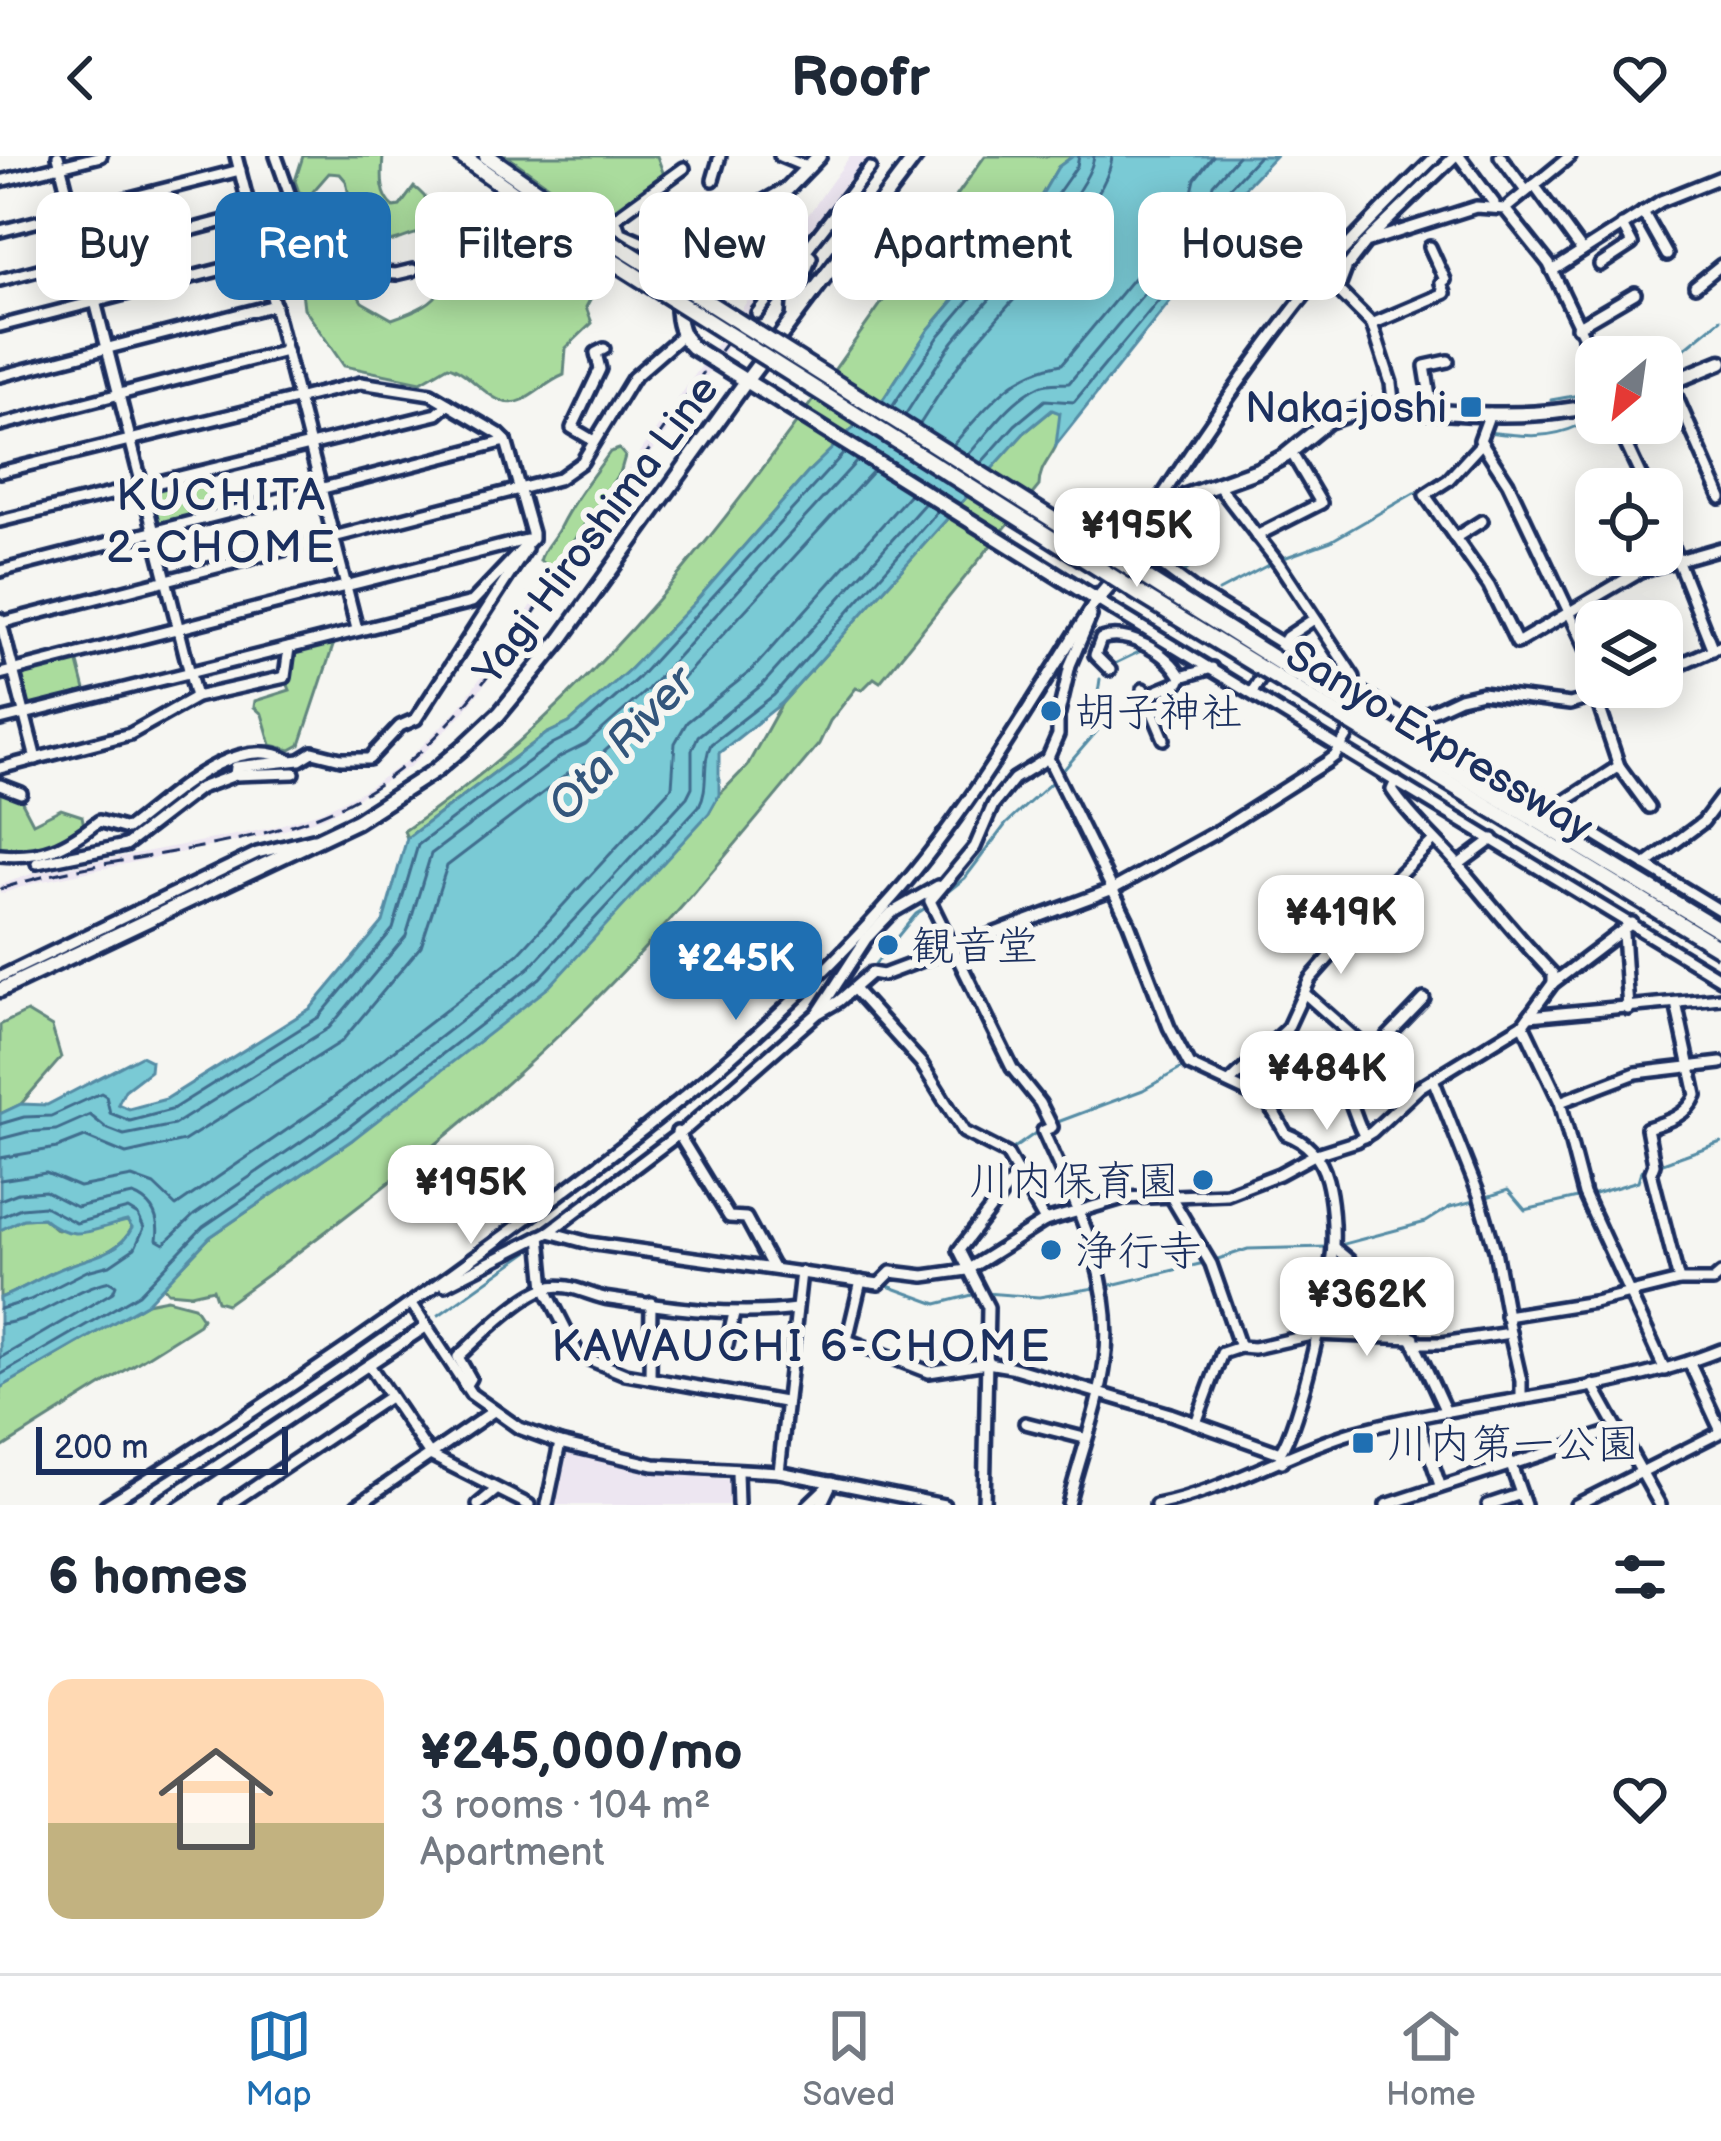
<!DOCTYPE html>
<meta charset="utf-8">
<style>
body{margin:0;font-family:"Balsamiq Sans","Klee One",sans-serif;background:#f2f2f3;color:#1f2937;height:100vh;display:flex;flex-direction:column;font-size:45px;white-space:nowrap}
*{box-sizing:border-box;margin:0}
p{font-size:39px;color:#747a83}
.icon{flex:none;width:66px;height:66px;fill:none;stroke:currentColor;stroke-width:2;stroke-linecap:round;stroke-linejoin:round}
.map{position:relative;height:1349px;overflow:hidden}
.details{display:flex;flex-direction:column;background:#fff;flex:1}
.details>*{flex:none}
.banner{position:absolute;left:36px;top:36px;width:1650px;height:108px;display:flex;gap:24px}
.needle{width:78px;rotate:209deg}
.tools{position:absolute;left:1575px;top:180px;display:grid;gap:24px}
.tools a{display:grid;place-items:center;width:108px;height:108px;border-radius:24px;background:#fff;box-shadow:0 6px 30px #0003;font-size:60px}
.scale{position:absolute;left:36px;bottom:30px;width:252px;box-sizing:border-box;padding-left:12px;border:6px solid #1b2f5e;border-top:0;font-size:33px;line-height:42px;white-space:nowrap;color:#1b2f5e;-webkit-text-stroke:9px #f6f6f2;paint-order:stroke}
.price{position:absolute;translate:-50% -102px;padding:0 27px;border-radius:24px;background:#fff;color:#222;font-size:39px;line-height:78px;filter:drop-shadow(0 3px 6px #0008)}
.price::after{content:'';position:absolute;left:50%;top:72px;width:36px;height:27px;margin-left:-18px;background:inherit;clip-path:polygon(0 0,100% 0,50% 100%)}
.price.selected{background:#1f6fb2;color:#fff}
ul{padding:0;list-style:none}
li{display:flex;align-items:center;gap:36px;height:300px;padding:0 48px}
li span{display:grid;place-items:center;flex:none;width:336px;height:240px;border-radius:24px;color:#555}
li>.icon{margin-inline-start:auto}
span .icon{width:144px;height:144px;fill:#fffc;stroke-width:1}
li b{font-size:51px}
h2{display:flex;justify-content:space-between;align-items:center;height:144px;padding:0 48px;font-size:51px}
.pill{padding:0 42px;border-radius:24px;background:#fff;box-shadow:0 6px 30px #0003;font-size:42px;line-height:108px}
.pill.selected{background:#1f6fb2;color:#fff}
header{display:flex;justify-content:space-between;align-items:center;height:156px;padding:0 48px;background:#fff;font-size:54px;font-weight:600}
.tabs{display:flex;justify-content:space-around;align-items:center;height:168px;border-top:3px solid #e0e1e3;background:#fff;font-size:33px;color:#747a83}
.tabs a{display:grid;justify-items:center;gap:6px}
.tabs .selected{color:#1f6fb2}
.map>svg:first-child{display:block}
</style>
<header><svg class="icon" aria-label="back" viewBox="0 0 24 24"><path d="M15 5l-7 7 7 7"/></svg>Roofr<svg class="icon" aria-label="heart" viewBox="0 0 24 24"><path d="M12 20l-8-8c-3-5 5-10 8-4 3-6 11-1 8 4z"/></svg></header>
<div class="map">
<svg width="1721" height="1349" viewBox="0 0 1721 1349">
<rect width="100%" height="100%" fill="#f6f6f2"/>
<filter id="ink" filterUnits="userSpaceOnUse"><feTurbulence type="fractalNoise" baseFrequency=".00833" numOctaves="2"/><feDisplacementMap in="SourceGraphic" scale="24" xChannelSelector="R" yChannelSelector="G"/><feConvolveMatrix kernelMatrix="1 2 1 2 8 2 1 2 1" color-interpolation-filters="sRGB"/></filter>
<g filter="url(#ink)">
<g fill="#ede6f1">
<polygon points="850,0 880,0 844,39 753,156 465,555 411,610 325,661 272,678 38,726 0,738 0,729 34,717 271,672 322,655 364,634 407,605 459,552"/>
<polygon points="567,1297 653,1316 735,1324 735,1349 552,1349 563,1299"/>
</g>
<g fill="#aadc9d" stroke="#62867e" stroke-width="3">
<path d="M303 0H383C382 18 379 39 394 51L400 50 414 31C430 42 436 59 451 72L591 109 602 121 586 151 592 167 566 192 564 219C549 225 537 237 523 244 494 258 472 215 448 210L421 226 344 210 304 152 298 102 287 71 291 64 300 67 322 103 352 129 362 146 392 163C445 145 455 131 433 76 411 74 395 91 372 86L366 92 356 75 346 25 340 18 329 17 309 40 299 36 295 25Z"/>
<path d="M507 0H657L664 19C652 38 624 55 603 62L580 52Z"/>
<path d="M985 0H1073L1058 11 1037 47 929 173 884 242 811 313 696 445 630 513 569 567 546 578 407 682 404 675C648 512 816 235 985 0Z"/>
<polygon points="136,45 147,82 93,96 88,93 83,60"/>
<path d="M1052 254 1060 256C1060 267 1060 279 1056 290 1049 305 1039 312 1039 330L880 526 874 522 862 534 856 532 830 565 819 588C744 677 671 769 588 851 477 961 355 1057 227 1148L217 1145 213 1133 191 1138 168 1136 163 1130 210 1081 352 984 709 657 719 639 747 610 782 547 1024 277Z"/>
<path d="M619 293 625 300 621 314 558 408 550 412 540 405C544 390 554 384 560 371 573 344 593 320 610 296Z"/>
<polygon points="206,320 216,355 163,368 157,364 150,338 155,332"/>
<polygon points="337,478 300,589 291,594 271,589 262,558 254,551 255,545 290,534 285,521 289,492"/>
<polygon points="77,503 86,538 33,551 29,548 22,521 25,517"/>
<path d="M0 637 20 642 33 667 61 653 82 660 84 670C58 691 33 693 0 693Z"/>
<polygon points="27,856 52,871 61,902 21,948 0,958 0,869"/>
<path d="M43 1062 57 1074 127 1065 132 1072C118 1100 87 1101 60 1113 40 1122 21 1134 0 1142V1074L23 1063Z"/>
<polygon points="167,1143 194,1150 202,1162 199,1168 0,1293 0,1232 147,1147"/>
</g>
<path fill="#7acad5" stroke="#548ca5" stroke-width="3" d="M1073 0H1275L1236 41 1230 77 1186 125 1056 289 1060 257 1052 254 1024 277 782 547 719 597V639L709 657 549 831 352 984 210 1081 147 1147 0 1232V1142C21 1134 39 1122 60 1113 87 1101 118 1100 132 1072L127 1065C92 1073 74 1089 43 1062L23 1063 0 1074V958L21 948 47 949 141 900 151 905 150 915 125 934 118 948 129 953 166 943 311 852 383 766 407 682 546 578 569 567 630 513 696 445 811 313 884 242 929 173 1037 47 1058 11Z"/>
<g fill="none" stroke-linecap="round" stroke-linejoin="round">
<g stroke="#416d8e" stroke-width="3">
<polyline points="892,251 939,180 1046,54 1077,10 1079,0"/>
<path d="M905 259C921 235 935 210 952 187 981 150 1091 39 1094 0"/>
<path d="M920 268C935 245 949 221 966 199 999 156 1110 48 1112 0"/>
<path d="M953 289C986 252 1011 216 1062 208L1187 58 1195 23 1213 0"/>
<path d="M968 299C989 276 1011 243 1040 230 1049 226 1060 228 1069 227L1204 66 1213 28 1238 0"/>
<polyline points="981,307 1015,269 1045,244 1074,246 1218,73 1226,35 1259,0"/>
<polyline points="0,968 24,961 51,960 101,937 106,940 110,957 130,965 171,954 319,861 393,773 418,689 552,588 576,576 638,522 844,297"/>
<polyline points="0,983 27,976 56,974 90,959 106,972 124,979 174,969 329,872 406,780 431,698 560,601 586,588 648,533 857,305"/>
<polyline points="0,1002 57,992 85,981 126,998 184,985 341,886 421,790 447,710 569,617 597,602 661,546 873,315"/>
<polyline points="0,1024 46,1017 79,1031 132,1021 154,1029 176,1050 326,947 518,798 672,631 675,587 687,566 751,515 910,338"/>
<path d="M0 1044 18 1037 45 1035 76 1051 133 1039C154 1047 160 1063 157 1084L164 1088 194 1059 336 962 530 811 687 641 692 631V594L698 580 763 528 925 347"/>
<polyline points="0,1061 21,1052 44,1050 76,1067 128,1053 138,1059 144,1072 135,1092 110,1109 87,1115 30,1144 0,1153"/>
<path d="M0 1168C39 1165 71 1133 110 1125L116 1129 113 1136 0 1202"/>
<path d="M0 1219 139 1138 203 1071 345 974 540 822 699 650C710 630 701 608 711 588L774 539 938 355"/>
</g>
<g stroke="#548ca5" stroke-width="3">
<polyline points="1662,211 1721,163"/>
<polyline points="1551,244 1596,236"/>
<path d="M1487 276C1521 280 1548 284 1580 269L1575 259"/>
<polyline points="1182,363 1204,400 1184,416"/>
<polyline points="1281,403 1331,385 1414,337 1423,336"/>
<polyline points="1219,435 1272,407"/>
<polyline points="1112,509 1143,494"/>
<polyline points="1061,617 1098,574 1096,551 1100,523"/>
<polyline points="936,745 965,722 1006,668 1054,624"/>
<polyline points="872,812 916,758 927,751"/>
<polyline points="1055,967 1143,934 1184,911"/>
<polyline points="1368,983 1397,958"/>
<polyline points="990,984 1010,995 1037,976"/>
<polyline points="1660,1008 1721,986"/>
<polyline points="1591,1039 1638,1025 1641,1015 1649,1012"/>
<polyline points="1484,1042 1508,1034 1525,1054 1582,1041"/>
<polyline points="1340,1089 1426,1066 1450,1051 1478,1044"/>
<polyline points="1215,1104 1248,1093 1328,1091"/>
<polyline points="885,1129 937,1148 976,1138"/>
<polyline points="1107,1130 1204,1107"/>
<polyline points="985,1137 1039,1141 1101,1131"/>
<polyline points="439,1159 535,1091"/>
</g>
<g stroke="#1b2f5e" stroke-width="18">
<g id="minor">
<polyline points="58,0 196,541"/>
<polyline points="236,0 357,473"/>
<polyline points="276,0 293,48 300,56 333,68 383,117 396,118 413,114"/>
<polyline points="780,0 809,12"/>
<polyline points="1459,0 1494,47"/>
<polyline points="1500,0 1526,35"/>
<polyline points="684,12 615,62 620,76 684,104"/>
<polyline points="713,24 720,0"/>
<polyline points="0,25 101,0"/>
<polyline points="1534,29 1582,95"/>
<path d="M786 34C771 76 781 72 811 101L793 149 792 164"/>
<polyline points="1505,53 1570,0"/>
<polyline points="1643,56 1667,99"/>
<polyline points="0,75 240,14"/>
<polyline points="1370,82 1455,0"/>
<polyline points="1600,109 1632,88 1622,69"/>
<polyline points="1346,113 1338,134 1372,168 1391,227 1394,253"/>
<polyline points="1552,115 1661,45 1721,21"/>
<polyline points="0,124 251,58"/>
<polyline points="1316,126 1321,129 1349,108 1366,86 1476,51 1505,53 1549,108 1596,206"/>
<polyline points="1695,130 1721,109"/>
<polyline points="757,157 870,12"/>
<polyline points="1372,168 1445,137 1441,127 1445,124 1430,91"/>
<polyline points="0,170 262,103"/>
<polyline points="1577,171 1635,137"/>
<polyline points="0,220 275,149"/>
<polyline points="1671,228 1721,342"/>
<polyline points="1432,253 1425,210 1448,205"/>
<polyline points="1490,257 1480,284 1508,327 1596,513"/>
<polyline points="1616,267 1647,333"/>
<polyline points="0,269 286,195"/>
<polyline points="594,285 572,272 600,213 596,197 604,193"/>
<polyline points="1482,287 1448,324 1425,339 1489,430 1517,487 1640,415 1721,392"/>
<polyline points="0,316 361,227 431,238 499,278 506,285 532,377 532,383 472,446 0,564"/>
<polyline points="1217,328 1279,408 1354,521 1352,531"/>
<polyline points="0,365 437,258 448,248"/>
<polyline points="1662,365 1713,494"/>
<polyline points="1256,380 1321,347 1291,296"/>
<polyline points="1455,382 1482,365"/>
<polyline points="1141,394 1197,436 1721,755"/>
<path d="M1117 411C1173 322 1231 233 1296 150 1338 96 1388 48 1436 0"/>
<polyline points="0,415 506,285"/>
<polyline points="1097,444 1721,823"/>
<polyline points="0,463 36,603"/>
<polyline points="0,467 558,323 582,306 633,222 681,180"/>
<path d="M1110 514 1095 499 1101 483C1128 474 1168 497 1181 521L1212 512"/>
<polyline points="1662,516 1721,490"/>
<polyline points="0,518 526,384"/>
<polyline points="1143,533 1164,583"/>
<polyline points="1252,536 1287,481 1314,463"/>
<polyline points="1145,540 1179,526 1181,521"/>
<polyline points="1408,566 1460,542 1482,537 1570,548 1627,531"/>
<path d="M1048 602 1128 765 1169 871 1189 909 1268 946 1286 978C1308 986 1321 1001 1327 1024 1332 1043 1334 1070 1333 1089 1331 1128 1300 1267 1280 1297L1282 1306"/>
<polyline points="1619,610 1649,651"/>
<polyline points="0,612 130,578 196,541 285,521 289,492"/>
<polyline points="235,619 294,617"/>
<path d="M1396 625 1392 634C1412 664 1438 685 1460 711 1491 748 1520 784 1553 818V827"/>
<polyline points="0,629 21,637"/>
<polyline points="1553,653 1619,610 1596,541"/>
<path d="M0 699C43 703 67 690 99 665L127 673C166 645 235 574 289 604"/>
<polyline points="37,707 126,689 200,632 235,619 236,611 300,604 313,596 341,603 369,603 400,570 416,563 526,393"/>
<polyline points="1458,709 1493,683"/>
<polyline points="1645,709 1703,666 1721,642"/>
<polyline points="1623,777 1628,853"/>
<polyline points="0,821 257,697 313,683"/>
<polyline points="854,833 921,907 964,976 1007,998 1045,1065"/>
<polyline points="1304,837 1372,897"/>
<polyline points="820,856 839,845 871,817 883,819 1113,733 1218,675 1327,606 1335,600 1355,567"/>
<polyline points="1529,860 1721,842"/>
<polyline points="1523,868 1560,946 1584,1038 1665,1214"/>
<polyline points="1229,927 1287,873 1310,823 1357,770 1372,745 1433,685"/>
<polyline points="1342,928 1424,843"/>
<polyline points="1560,946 1636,917 1721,907"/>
<path d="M1272 954 1324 919C1353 928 1351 958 1365 981"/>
<polyline points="677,976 729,1061 746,1062 773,1112"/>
<polyline points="1170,1039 1211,1108 1240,1191 1254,1192 1315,1178 1414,1182"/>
<polyline points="549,1076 589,1087 879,1128 891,1116 924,1120 967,1114 1045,1065 1123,1042 1227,1038 1279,1018 1316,998 1357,985 1372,976 1420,931 1523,868 1553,827 1632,767"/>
<polyline points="540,1080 545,1132 579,1199 625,1218 784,1246"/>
<path d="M1333 1091C1400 1144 1412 1183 1446 1256"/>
<polyline points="861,1125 847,1184 929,1216 987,1207 1011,1211 1170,1258 1280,1297"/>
<polyline points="1679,1125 1713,1125 1721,1118"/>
<polyline points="445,1129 549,1076 688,971 818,857 866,783 891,757 938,730"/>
<polyline points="412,1148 471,1238 519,1272 560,1287 654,1309 779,1316 944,1349"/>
<path d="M1506 1160 1594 1146 1679 1125 1651 1016 1654 1008 1647 972C1667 966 1688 959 1696 939L1676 847"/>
<polyline points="1510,1177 1521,1225 1521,1242"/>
<polyline points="1416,1187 1442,1187 1510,1177 1495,1094 1479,1039 1433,923"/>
<polyline points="727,1189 734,1157"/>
<polyline points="1689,1206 1721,1275"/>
<polyline points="369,1209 430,1299 529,1349"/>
<polyline points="650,1221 651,1147"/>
<polyline points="1593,1229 1660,1349"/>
<path d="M465 1230 470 1222 458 1201C478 1182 522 1139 546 1132 569 1125 589 1140 610 1143 672 1152 734 1161 796 1153"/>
<polyline points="1417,1262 1440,1329"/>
<polyline points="1025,1267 1084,1282"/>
<polyline points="1196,1267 1222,1197 1240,1191"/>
<polyline points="1510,1306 1525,1349"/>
<polyline points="737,1316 738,1349"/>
<polyline points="779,1316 801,1116"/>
<path d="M106 1349C224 1276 340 1199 453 1117 610 1003 765 887 894 740 973 650 1034 541 1099 440"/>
<polyline points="158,1349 427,1170"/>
<polyline points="228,1349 389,1241"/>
<polyline points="357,1349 492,1256"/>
<polyline points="478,1349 496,1334"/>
<polyline points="547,1349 560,1287"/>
<polyline points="808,1349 832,1326"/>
<polyline points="821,1349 830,1330"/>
<polyline points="984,1349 988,1151 959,1094 1016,1020"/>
<path d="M1068 1349C1079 1302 1099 1253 1105 1205 1116 1123 1075 1047 1043 975L1052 971 1040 947 1012 912 930 745 975 691 993 649 1014 623 1048 602 1058 579V561L1070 509 1091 460"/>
<path d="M1156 1349C1226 1335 1286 1296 1354 1276 1474 1242 1604 1241 1721 1194"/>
<polyline points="1386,1349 1617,1274"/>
<polyline points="1488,1349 1521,1338"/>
<polyline points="1576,1349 1721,1276"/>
</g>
</g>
<g stroke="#1b2f5e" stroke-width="21">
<g id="major">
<path d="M819 0 786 34 693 88C676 115 669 169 692 191L1097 444 1186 340 1258 314 1285 300 1328 265 1368 251C1442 256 1524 266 1596 249"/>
<polyline points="1662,230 1721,206"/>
<polyline points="0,834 357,665 436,614 467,588 499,558 561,483 747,224 916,0"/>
</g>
</g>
<g stroke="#1b2f5e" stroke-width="22">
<g id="highway">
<polyline points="462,0 576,82"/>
<polyline points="487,0 585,69"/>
</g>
</g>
<use href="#minor" stroke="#f6f6f2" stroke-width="9"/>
<use href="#major" stroke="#f6f6f2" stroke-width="12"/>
<use href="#highway" stroke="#f6f6f2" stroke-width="14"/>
<g stroke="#1b2f5e" stroke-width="3" stroke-dasharray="18 9" stroke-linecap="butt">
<polyline points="720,195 868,0"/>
<path d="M0 733C104 699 217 699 320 659 433 615 494 512 561 418 609 350 657 283 704 216"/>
</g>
<g stroke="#1b2f5e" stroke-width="22" stroke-linecap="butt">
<g id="highway-bridge">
<polyline points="585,69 1387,574 1721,775"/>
<polyline points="576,82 1141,439 1721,793"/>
</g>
</g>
<use href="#highway-bridge" stroke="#f6f6f2" stroke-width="14"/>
</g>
</g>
<g fill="#1f6fb2" stroke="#f6f6f2" stroke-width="4.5">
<rect x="1459" y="239" width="24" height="24" rx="6"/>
<circle cx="1051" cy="555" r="12"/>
<circle cx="888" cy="789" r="12"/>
<circle cx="1203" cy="1024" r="12"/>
<circle cx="1051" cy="1094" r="12"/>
<rect x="1351" y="1275" width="24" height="24" rx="6"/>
</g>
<g text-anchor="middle" stroke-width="12" stroke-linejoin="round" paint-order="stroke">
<g font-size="42" fill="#1b2f5e" stroke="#f6f6f2" text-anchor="start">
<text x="1447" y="266" text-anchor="end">Naka-joshi</text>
<text x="1075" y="570">胡子神社</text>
<text x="912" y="804">観音堂</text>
<text x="1179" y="1039" text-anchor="end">川内保育園</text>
<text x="1075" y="1109">浄行寺</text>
<text x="1387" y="1302">川内第一公園</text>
</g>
<g font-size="42" fill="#1b2f5e" stroke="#f6f6f2">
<text transform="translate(595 373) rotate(-53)" y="15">Yagi Hiroshima Line</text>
<text transform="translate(1440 584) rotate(31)" y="15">Sanyo Expressway</text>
</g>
<g font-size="45" letter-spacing="3" fill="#1b2f5e" stroke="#f6f6f2">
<text x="222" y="354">KUCHITA<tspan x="222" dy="52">2-CHOME</tspan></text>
<text x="802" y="1205">KAWAUCHI 6-CHOME</text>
</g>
<g font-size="45" font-style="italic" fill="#33567c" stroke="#f6f6f2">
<text transform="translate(620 587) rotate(-47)" y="16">Ota River</text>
</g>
</g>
</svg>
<div class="tools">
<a><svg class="needle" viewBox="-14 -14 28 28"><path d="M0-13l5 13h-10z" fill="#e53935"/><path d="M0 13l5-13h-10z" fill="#747a83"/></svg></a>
<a><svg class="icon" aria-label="locate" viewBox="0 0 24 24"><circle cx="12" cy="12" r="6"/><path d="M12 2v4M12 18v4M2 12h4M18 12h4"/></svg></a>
<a><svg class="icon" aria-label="layers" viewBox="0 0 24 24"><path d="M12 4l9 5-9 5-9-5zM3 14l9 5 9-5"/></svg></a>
</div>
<div class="scale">200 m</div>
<b class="price" style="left:1137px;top:434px">¥195K</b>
<b class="price" style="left:1341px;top:821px">¥419K</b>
<b class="price selected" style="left:736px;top:867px">¥245K</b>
<b class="price" style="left:1327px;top:977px">¥484K</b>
<b class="price" style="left:471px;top:1091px">¥195K</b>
<b class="price" style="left:1367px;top:1203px">¥362K</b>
<div class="banner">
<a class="pill">Buy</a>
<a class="pill selected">Rent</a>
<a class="pill">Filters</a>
<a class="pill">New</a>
<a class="pill">Apartment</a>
<a class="pill">House</a>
</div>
</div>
<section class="details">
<h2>6 homes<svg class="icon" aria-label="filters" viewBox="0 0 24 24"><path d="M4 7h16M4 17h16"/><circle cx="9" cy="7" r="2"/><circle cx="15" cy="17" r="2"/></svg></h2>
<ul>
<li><span style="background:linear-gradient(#ffd9b3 60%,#c2b280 0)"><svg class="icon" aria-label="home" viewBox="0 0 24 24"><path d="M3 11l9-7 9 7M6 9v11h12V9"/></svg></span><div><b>¥245,000/mo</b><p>3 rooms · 104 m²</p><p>Apartment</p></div><svg class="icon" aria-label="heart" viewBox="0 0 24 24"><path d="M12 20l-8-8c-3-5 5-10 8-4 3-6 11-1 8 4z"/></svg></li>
</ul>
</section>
<nav class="tabs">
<a class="selected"><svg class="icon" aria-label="map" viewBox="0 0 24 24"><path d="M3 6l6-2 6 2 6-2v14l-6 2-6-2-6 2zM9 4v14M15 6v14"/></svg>Map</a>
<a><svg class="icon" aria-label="saved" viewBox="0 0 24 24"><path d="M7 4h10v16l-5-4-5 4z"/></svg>Saved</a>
<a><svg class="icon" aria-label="home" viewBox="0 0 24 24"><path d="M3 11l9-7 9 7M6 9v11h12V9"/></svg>Home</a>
</nav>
